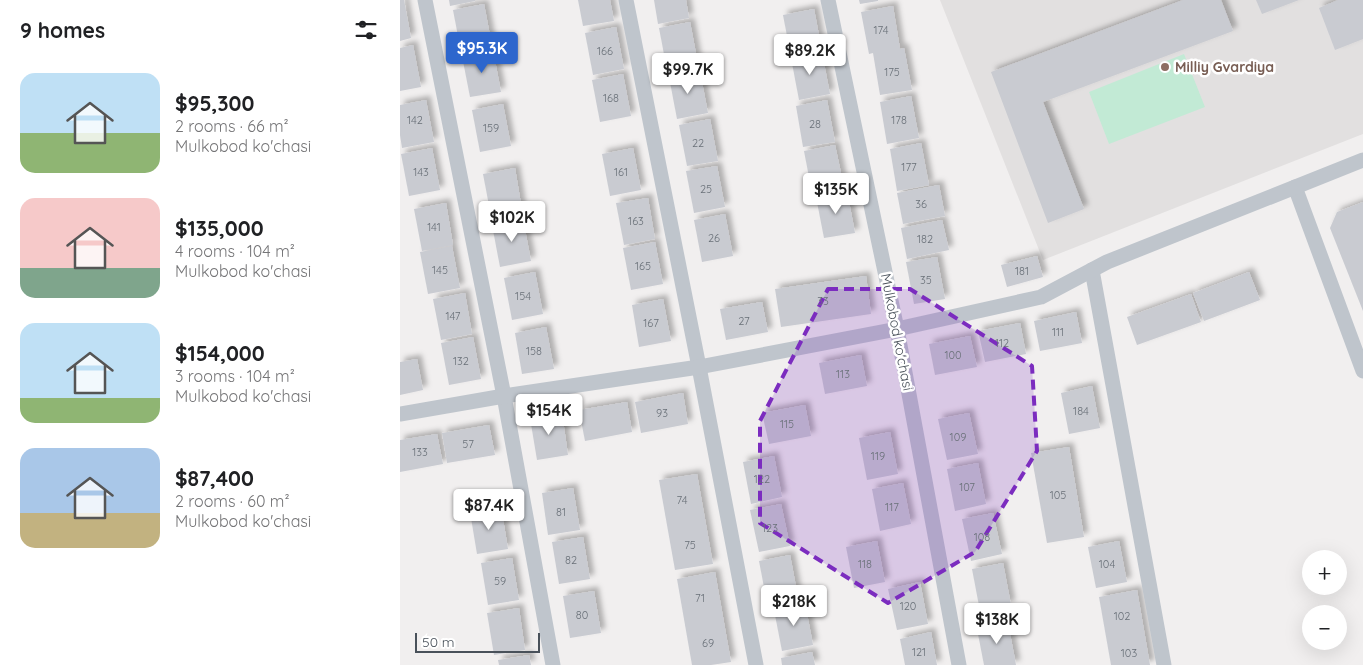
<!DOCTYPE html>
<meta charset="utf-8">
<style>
body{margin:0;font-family:Quicksand,sans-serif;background:#f2f2f2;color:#202124;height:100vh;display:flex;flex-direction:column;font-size:19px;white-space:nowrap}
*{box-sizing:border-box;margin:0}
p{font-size:16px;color:#757577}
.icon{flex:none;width:28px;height:28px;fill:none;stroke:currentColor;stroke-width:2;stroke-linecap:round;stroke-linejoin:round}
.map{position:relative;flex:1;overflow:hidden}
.sheet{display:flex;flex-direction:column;background:#fff;width:400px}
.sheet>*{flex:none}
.controls{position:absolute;left:902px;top:550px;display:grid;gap:10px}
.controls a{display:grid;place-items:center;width:45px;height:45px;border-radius:50%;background:#fff;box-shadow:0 5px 20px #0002;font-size:25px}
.scale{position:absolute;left:15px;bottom:12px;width:125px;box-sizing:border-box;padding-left:5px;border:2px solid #49515a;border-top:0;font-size:14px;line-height:18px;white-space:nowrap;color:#49515a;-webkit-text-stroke:4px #fff;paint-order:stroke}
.price{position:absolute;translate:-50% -42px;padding:0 11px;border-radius:5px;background:#fff;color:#222;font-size:16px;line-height:32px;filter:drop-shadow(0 1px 2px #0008)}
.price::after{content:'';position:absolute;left:50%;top:30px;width:15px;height:11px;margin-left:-8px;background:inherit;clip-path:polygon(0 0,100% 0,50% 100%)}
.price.active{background:#2d66cd;color:#fff}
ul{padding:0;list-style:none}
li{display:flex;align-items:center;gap:15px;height:125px;padding:0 20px}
li span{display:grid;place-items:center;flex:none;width:140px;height:100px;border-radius:15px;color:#555}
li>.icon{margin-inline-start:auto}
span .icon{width:60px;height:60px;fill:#fffc;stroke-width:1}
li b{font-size:21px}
h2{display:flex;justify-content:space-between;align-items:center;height:60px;padding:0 20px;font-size:21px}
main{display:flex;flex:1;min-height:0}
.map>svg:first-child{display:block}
</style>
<main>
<section class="sheet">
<h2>9 homes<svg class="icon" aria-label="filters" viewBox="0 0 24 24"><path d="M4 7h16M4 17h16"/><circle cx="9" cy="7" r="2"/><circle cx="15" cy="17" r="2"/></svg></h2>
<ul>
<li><span style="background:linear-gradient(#bfe0f5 60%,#8fb573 0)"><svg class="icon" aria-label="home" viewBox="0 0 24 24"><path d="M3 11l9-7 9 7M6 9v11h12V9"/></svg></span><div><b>$95,300</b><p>2 rooms · 66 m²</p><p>Mulkobod ko'chasi</p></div></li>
<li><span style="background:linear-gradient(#f6c9c9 70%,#7fa58c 0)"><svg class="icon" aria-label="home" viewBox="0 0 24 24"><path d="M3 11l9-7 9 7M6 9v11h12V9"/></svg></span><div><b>$135,000</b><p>4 rooms · 104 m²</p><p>Mulkobod ko'chasi</p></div></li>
<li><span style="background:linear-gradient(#bfe0f5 75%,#8fb573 0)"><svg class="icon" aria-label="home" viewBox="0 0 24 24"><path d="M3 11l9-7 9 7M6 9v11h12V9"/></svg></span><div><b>$154,000</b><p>3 rooms · 104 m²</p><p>Mulkobod ko'chasi</p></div></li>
<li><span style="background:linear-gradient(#a9c7e8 65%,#c2b280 0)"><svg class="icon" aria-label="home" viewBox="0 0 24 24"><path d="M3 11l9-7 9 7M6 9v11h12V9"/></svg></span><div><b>$87,400</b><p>2 rooms · 60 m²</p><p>Mulkobod ko'chasi</p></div></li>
</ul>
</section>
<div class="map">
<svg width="963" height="665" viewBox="0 0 963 665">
<defs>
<filter id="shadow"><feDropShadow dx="4.5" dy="-4.5" stdDeviation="2.5" flood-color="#0004"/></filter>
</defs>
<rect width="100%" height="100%" fill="#f1efef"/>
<polygon fill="#e2e0e0" points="540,0 963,0 963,134 643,260"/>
<polygon fill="#c2ead5" points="784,54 805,107 709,144 689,92"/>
<g fill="#c9cbd1" filter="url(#shadow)">
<polygon points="0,0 4,0 11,38 0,41"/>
<polygon points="49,0 75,0 75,1 50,6"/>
<polygon points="178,0 210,0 214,21 183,26"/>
<polygon points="254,0 286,0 289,18 258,24"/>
<polygon points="459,0 478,0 478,1 460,4"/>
<polygon points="783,0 821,0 833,31 643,102 684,209 648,223 591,72"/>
<polygon points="856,0 899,0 862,14"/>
<polygon points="938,0 963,0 963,39 935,50 919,8"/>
<polygon points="84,4 92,46 61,52 53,10"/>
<polygon points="493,6 500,49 504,48 512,90 480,95 473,53 469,54 461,12"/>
<polygon points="414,9 422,51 391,57 383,15"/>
<polygon points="290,22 298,64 267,70 259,28"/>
<polygon points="216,27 224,69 193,75 185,33"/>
<polygon points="13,45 21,87 0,91 0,48"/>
<polygon points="93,50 101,92 70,97 62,56"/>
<polygon points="422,53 430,94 399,100 391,58"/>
<polygon points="300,72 308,113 277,119 269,77"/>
<polygon points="223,74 231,116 200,122 192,80"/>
<polygon points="511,96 519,138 487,144 480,102"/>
<polygon points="26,100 34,142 2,148 0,135 0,105"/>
<polygon points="427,100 435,142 403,147 396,106"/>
<polygon points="103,104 111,146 80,152 72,110"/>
<polygon points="310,119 318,161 287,166 279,125"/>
<polygon points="521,143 529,185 497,191 490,149"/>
<polygon points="435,145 444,187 412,193 404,151"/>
<polygon points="32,148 40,190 9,196 1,154"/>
<polygon points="233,148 241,190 210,196 202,154"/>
<polygon points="317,166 325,207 294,213 286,171"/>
<polygon points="115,168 122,210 91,216 83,174"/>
<polygon points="539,185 545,216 503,224 497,193"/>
<polygon points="447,191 455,233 424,238 416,197"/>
<polygon points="248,198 255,239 224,245 216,203"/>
<polygon points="963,202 963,311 930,228 937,212"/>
<polygon points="46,203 53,245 22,251 14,209"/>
<polygon points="325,214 333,256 302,262 294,220"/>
<polygon points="123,219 131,261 100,267 92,225"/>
<polygon points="542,220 549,250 507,259 501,228"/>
<polygon points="255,242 263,284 231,290 223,248"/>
<polygon points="52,246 60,288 28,294 20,252"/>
<polygon points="637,256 643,277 607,287 601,265"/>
<polygon points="537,257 545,299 514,304 506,262"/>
<polygon points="135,272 143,314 112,320 104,278"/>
<polygon points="849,272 860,300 804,321 793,293"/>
<polygon points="466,276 471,314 381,327 375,289"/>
<polygon points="65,293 72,334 41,340 33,299"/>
<polygon points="791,294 801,322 737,345 727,317"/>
<polygon points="263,299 271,341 239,347 232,305"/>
<polygon points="362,302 368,332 326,340 320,309"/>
<polygon points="676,312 682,343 640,351 634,321"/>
<polygon points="620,323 626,354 585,362 578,331"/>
<polygon points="146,327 154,369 122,374 115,333"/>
<polygon points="570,336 577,367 535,375 529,344"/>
<polygon points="73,337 81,379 49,385 41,343"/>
<polygon points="461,355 467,386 425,394 419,363"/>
<polygon points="17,359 23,390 0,395 0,362"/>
<polygon points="692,386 700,428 669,434 661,393"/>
<polygon points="283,393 288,424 241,433 235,402"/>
<polygon points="227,402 232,432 185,441 179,410"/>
<polygon points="405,405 411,436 369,444 362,413"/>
<polygon points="162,413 168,455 137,460 130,418"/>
<polygon points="569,413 578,454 547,460 538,419"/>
<polygon points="89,425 95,455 47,463 42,433"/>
<polygon points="490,432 498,474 467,480 459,438"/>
<polygon points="37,434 43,464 0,472 0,440"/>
<polygon points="669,447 684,537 647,543 631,453"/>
<polygon points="374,456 382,497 351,504 343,462"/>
<polygon points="578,463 586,504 555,511 547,469"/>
<polygon points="297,474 313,564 275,570 259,480"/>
<polygon points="503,483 511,524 480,531 472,489"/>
<polygon points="173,488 180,530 148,535 142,493"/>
<polygon points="381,504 390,546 359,552 350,510"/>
<polygon points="101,507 108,549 77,554 70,512"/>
<polygon points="593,513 602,554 571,561 562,519"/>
<polygon points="183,537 190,579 159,584 152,542"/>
<polygon points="477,541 485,582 454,588 446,547"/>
<polygon points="719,541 727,582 696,588 688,547"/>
<polygon points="390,555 398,597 367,603 359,561"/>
<polygon points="112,558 119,600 88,605 81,563"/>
<polygon points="603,563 611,605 580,611 572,569"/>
<polygon points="315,572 331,662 311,665 292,665 277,579"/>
<polygon points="520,582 528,624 497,630 488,589"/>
<polygon points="737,590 750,665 711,665 699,597"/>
<polygon points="194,591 201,633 170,638 163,596"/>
<polygon points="405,603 413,645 382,651 374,610"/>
<polygon points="119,608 125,650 94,655 87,613"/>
<polygon points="608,623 616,665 584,665 577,629"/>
<polygon points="531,632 537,665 505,665 500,639"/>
<polygon points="412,652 415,665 382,665 381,658"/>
<polygon points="129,655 131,665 99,665 98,660"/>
</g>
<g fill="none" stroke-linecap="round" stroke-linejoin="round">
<g stroke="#bfc5cc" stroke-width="15">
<polyline points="25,0 104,396 153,665"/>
<polyline points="226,0 299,367 356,665"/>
<polyline points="428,0 497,329 559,665"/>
<polyline points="895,187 963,371"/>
<polyline points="692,270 764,665"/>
<polyline points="0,414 104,396 299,367 497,329 641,297 707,262 963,160"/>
</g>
</g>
<path fill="#7b2cbf" fill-opacity="0.2" stroke="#7b2cbf" stroke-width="4" stroke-dasharray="10 6" stroke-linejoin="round" d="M428 289H510L632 366 637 451 575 552 488 603 360 523V421Z"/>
<circle fill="#8d6e63" stroke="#fff" stroke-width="2" cx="765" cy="67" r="5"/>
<g text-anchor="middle" stroke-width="5" stroke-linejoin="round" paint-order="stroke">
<g font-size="11" fill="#697078">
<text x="481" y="34">174</text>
<text x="205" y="55">166</text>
<text x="492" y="76">175</text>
<text x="211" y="102">168</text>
<text x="15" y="124">142</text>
<text x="499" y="124">178</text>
<text x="415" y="128">28</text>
<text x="91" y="132">159</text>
<text x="298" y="147">22</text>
<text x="509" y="171">177</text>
<text x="21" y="176">143</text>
<text x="221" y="176">161</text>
<text x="306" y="193">25</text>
<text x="521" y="208">36</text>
<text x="236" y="225">163</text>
<text x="34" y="231">141</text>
<text x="314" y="242">26</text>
<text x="525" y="243">182</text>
<text x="243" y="270">165</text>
<text x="40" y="274">145</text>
<text x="622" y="275">181</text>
<text x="526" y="284">35</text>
<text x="123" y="300">154</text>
<text x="423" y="305">33</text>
<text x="53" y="320">147</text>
<text x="344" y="325">27</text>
<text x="251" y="327">167</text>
<text x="658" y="336">111</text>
<text x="602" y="347">112</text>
<text x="134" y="355">158</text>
<text x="553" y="359">100</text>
<text x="61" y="365">132</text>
<text x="443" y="378">113</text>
<text x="681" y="415">184</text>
<text x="262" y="417">93</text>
<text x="387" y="428">115</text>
<text x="558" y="441">109</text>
<text x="68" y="448">57</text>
<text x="20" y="456">133</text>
<text x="478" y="460">119</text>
<text x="362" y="483">122</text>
<text x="567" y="491">107</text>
<text x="658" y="499">105</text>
<text x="282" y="504">74</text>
<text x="492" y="511">117</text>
<text x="161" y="516">81</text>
<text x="370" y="532">123</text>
<text x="582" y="541">108</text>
<text x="290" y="549">75</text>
<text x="171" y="564">82</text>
<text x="465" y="568">118</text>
<text x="707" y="568">104</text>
<text x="100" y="585">59</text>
<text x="300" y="602">71</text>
<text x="508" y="610">120</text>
<text x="182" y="619">80</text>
<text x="722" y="620">102</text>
<text x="308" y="647">69</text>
<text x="519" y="656">121</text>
<text x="729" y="657">103</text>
</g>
<g font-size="14" font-weight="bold" fill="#785e54" stroke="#fff" text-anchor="start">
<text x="775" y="72">Milliy Gvardiya</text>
</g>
<g font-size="14" fill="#49515a" stroke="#fff">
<text transform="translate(497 332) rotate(79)" y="5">Mulkobod ko'chasi</text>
</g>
</g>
</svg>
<div class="controls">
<a>+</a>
<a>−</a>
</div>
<div class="scale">50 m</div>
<b class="price active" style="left:82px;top:74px">$95.3K</b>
<b class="price" style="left:410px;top:76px">$89.2K</b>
<b class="price" style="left:288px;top:95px">$99.7K</b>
<b class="price" style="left:436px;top:215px">$135K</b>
<b class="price" style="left:112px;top:243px">$102K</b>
<b class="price" style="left:149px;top:436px">$154K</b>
<b class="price" style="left:89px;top:531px">$87.4K</b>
<b class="price" style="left:394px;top:627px">$218K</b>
<b class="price" style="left:597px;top:645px">$138K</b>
</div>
</main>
